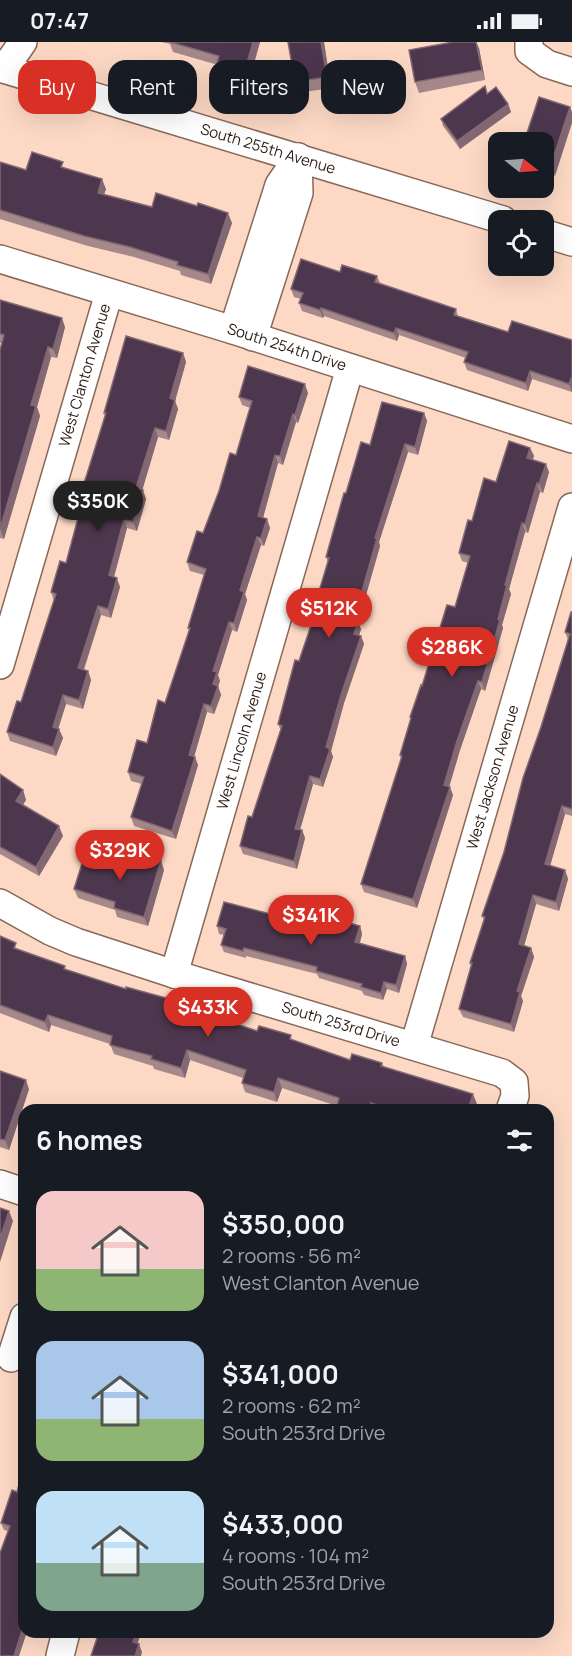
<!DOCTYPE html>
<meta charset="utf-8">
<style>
body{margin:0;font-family:Manrope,sans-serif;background:#242831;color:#f1f3f6;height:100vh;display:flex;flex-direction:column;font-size:22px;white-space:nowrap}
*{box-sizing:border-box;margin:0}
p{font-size:20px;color:#9ea1a6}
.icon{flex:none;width:33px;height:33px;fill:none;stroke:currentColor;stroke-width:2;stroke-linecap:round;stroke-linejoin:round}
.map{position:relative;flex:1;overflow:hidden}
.panel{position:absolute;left:18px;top:1062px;width:536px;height:534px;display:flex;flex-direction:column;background:#171b24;border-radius:18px;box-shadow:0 6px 24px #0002}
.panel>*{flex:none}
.banner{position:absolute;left:18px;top:18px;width:537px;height:54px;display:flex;gap:12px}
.needle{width:39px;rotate:107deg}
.buttons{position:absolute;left:488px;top:90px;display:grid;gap:12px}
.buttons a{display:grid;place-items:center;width:66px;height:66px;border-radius:12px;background:#171b24;box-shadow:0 6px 24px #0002;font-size:30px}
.price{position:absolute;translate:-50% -51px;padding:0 14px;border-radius:21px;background:#d93025;color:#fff;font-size:20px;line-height:39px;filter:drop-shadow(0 2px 3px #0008)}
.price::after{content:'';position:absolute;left:50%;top:36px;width:18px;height:14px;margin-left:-9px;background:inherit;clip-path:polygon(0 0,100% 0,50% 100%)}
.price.selected{background:#222;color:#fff}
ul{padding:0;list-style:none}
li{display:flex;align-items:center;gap:18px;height:150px;padding:0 18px}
li span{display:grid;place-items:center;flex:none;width:168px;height:120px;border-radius:18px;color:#555}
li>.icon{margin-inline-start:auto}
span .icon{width:72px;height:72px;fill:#fffc;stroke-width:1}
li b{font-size:26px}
h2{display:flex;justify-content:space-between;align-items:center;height:72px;padding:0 18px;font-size:26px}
.chip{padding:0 21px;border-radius:18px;background:#171b24;box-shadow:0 6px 24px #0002;font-size:21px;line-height:54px}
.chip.selected{background:#d93025;color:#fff}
.status{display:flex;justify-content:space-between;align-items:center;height:42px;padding:0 30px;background:#171b24;direction:ltr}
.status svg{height:16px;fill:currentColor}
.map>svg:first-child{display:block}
</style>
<div class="status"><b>07:47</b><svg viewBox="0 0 49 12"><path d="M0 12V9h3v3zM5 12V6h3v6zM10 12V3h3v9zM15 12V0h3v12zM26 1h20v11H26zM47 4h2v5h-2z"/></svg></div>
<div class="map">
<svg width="572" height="1614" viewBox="0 0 572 1614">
<rect width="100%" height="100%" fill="#fdd9c5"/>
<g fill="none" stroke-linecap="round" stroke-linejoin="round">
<g stroke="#886857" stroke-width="30">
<g id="minor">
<polyline points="529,0 529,9 547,22 572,30"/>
<path id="s1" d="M0 26 503 178"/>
<polyline points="4,27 23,0"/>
<polyline points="543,191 572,200"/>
<path id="s2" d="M0 217 233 288 572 397"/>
<polyline points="233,288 279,143 298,115"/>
<polyline points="253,295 299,151 298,115"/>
<path id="s3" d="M0 623 109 251"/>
<path id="s4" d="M0 861 50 889 76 900 174 932 502 1031 514 1040 515 1054 510 1068"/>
<path id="s5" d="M174 932 350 326"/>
<path id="s6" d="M414 1004 572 465"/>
<polyline points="0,1142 24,1150"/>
<polyline points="11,1316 24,1275"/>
<polyline points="60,1614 66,1590"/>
</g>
</g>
<use href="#minor" stroke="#fff" stroke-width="27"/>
</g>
<g fill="#a5888a">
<polygon points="161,0 260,0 249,39 221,30 218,23 173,10 170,2"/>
<polygon points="324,0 331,46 298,51 295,40"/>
<polygon points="479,6 485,38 419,51 415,40"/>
<polygon points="508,62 511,70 460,107 443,84 441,77"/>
<polygon points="543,100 555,134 543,130"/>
<polygon points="0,120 26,128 65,126 106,147 104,152 152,165 232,181 211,242 181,233 180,229 134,215 88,204 0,177"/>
<polygon points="340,230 377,234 380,241 456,267 458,274 508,290 572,298 572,350 532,337 528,349 467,328 464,320 466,316 399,293 397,299 324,274 323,276 302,269 299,261 301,257 294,255 291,247"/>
<polygon points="0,258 65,285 57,316 51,315 37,365 40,374 4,497 0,496 0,308 2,301 0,301"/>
<polygon points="183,311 186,320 175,359 178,367 169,398 158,395 142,448 146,457 137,489 127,486 114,535 120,545 111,576 101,573 84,628 88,629 91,638 83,667 66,662 58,686 63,696 56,714 10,699 7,690 21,660 54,559 51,550 66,521 79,471 77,464 105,374 104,371"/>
<polygon points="308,351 298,381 296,380 283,423 278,421 263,476 267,477 270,486 264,504 261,503 245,552 247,558 237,590 232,588 218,633 220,639 218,644 221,653 214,672 207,670 194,715 198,723 176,797 134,784 131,775 142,742 131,739 128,730 147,701 165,661 189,589 188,586 204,533 190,529 187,520 203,491 236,413 250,366 242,363 239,355"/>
<polygon points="424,371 427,379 418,413 408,410 379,500 380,504 358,581 361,587 359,594 361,594 364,602 344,661 331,709 333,715 323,745 313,742 300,788 302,788 305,796 297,827 243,812 240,804 252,775 281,689 278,682 318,560 317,556 328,520 326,515 346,451 370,403"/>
<polygon points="530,406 534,414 533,417 549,430 543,451 540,450 528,491 525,490 509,547 511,552 502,583 503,586 485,649 481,647 460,708 449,745 453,753 417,866 364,850 361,842 401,717 400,713 411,678 410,675 455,565 468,521 462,519 459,511 472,479 496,440"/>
<polygon points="572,570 572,774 565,772 550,824 565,828 568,837 559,869 536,862 524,904 531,906 534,915 521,954 523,959 514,990 463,975 459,967 471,924 470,921 484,878 482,874 504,810 541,685 568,598 565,590"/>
<polygon points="0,732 23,748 26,758 23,763 63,794 39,834 0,812"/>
<polygon points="126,825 164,828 148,884 117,875 115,868 78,856 74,847"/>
<polygon points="217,884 328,887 360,884 362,892 360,901 405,914 407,922 399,951 387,947 383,958 364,953 362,949 319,936 317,932 246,914 246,916 224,910 221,903 224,893 219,892"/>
<polygon points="0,894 19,908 66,927 126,947 199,965 201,970 257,989 293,998 350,1018 382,1021 384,1025 477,1062 475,1068 336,1068 337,1064 282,1046 277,1060 245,1050 242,1041 243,1036 190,1018 185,1036 154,1027 153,1024 114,1012 110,1002 51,983 49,990 0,971"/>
<polygon points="0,1029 29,1047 9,1108 0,1105"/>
<polygon points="12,1448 19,1614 8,1489 4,1488 1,1481"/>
</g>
<g fill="#826872">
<polygon points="253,0 260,0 249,39 245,28"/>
<polygon points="321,0 324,0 331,46 327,35"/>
<polygon points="476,0 479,6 485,38 482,28"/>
<polygon points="508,62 511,70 460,107 457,99"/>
<polygon points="570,65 572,70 572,81 555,134 551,123"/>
<polygon points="102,137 106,147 101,161 98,151"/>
<polygon points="228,171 232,181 211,242 208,232"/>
<polygon points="321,266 324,274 323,276 320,268"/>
<polygon points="62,276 65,285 57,316 53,307"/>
<polygon points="396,286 399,293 397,299 394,291"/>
<polygon points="48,305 51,315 37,365 40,374 4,497 0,487 31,363"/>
<polygon points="183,311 186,320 175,359 178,367 169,398 166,389 170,356"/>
<polygon points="530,329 532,337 528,349 526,341"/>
<polygon points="571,336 572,338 572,350 569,342"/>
<polygon points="305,342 308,351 298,381 295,373"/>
<polygon points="424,371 427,379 418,413 415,405"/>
<polygon points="293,372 296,380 283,423 280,414"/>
<polygon points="155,386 158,395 140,456 136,446"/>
<polygon points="405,402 408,410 379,500 380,504 358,581 361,587 357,600 354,592 354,578 375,496"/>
<polygon points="530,406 534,414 530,424 527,416"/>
<polygon points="275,413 278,421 261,483 258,474"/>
<polygon points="546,422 549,430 543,451 539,442"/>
<polygon points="537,441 540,450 528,491 525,482"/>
<polygon points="143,448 146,457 137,489 133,480"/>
<polygon points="124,477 127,486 112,542 109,533"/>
<polygon points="267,477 270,486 264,504 261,496"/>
<polygon points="522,481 525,490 509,547 511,552 502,583 503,586 485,649 482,640 498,577 505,543"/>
<polygon points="257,495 261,503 245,552 247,558 237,590 234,581 240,548"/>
<polygon points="117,536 120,545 111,576 108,567"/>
<polygon points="98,564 101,573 81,635 78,626"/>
<polygon points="229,580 232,588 218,633 220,639 217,646 218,644 221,653 214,672 211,664 213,629"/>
<polygon points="361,594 364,602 344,661 331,709 333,715 323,745 320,737 326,705 341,653"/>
<polygon points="88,629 91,638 83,667 79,658"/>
<polygon points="478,639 481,647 460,708 447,752 444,743 457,699"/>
<polygon points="63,653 66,662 56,694 53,685"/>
<polygon points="204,662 207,670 192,722 189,713"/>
<polygon points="59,687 63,696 56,714 53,705"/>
<polygon points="195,715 198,723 176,797 172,789"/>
<polygon points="310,734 313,742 298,795 295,787"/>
<polygon points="450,745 453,753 417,866 413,857"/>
<polygon points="23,748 26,758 19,768 16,759"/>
<polygon points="562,764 565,772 548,831 545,822"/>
<polygon points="59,784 63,794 39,834 36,825"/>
<polygon points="302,788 305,796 297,827 294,819"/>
<polygon points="161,818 164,828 148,884 144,875"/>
<polygon points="565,828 568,837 559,869 556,860"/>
<polygon points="533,853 536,862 522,911 519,902"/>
<polygon points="360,884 362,892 358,907 355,900"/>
<polygon points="531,906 534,915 521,954 523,959 514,990 511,982 517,949"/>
<polygon points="405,914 407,922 399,951 396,943"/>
<polygon points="384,940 387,947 383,958 381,951"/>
<polygon points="48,973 51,983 49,990 45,980"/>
<polygon points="187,1008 190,1018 185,1036 181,1026"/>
<polygon points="278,1036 282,1046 277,1060 274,1050"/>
<polygon points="26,1038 29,1047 9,1108 5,1098"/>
<polygon points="473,1052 477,1062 475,1068 468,1068"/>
<polygon points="9,1169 13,1179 0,1220 0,1197"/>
<polygon points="24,1582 24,1590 27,1590 19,1614 14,1614"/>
<polygon points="136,1590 141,1590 136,1608 133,1600"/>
<polygon points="139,1602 142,1610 141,1614 135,1614"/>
</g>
<g fill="#4d374e" stroke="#826872" stroke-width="1.5">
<polygon points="170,0 253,0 245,28 217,20 219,14"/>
<polygon points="288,0 321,0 327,35 295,40"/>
<polygon points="453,0 476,0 482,28 415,40 409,8"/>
<polygon points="485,44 487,52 496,45 508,62 457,99 441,77"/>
<polygon points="539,55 570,65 551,123 543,121 543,100 524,100"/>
<polygon points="32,110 63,120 61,125 102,137 98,151 152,165 156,151 197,164 198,161 228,171 208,232 177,223 178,220 130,205 84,194 0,168 0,120 26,128"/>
<polygon points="301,217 340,230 342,223 377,234 375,240 456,267 454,273 508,290 512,279 572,298 572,336 571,336 569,342 530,329 526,341 464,320 468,310 396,286 394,291 321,266 320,268 299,261 303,251 291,247"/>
<polygon points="0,258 62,276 53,307 48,305 31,363 36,364 0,487 0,308 4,293 0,292"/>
<polygon points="126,294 183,311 170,356 175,358 166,389 155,386 136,446 143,448 133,480 124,477 109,533 117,536 108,567 98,564 78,626 88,629 79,658 63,653 53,685 59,687 53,705 7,690 17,659 21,660 56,552 51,550 60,519 66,521 81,465 77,464 106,371 104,371"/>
<polygon points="248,324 305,342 295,373 293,372 280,414 275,413 258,474 267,477 261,496 257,495 240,548 244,550 234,581 229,580 213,629 217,630 213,642 218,644 211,664 204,662 189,713 195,715 172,789 131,775 144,735 128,730 137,698 147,701 158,658 165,661 190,586 188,586 206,527 187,520 197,489 203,491 219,449 230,411 236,413 252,359 239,355"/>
<polygon points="382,360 424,371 415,405 405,402 375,496 377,496 354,578 358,579 354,592 361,594 341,653 326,705 330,707 320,737 310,734 295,787 302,788 294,819 240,804 248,774 252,775 282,684 278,682 295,618 299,619 320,557 317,556 329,516 326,515 344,451 346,451 361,400 370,403"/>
<polygon points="509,399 530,406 527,416 546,422 539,442 537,441 525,482 522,481 505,543 507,543 498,577 500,578 482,640 478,639 457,699 444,743 450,745 413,857 361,842 402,714 400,713 411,676 410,675 421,643 422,644 447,563 455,565 470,514 459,511 468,478 472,479 484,436 496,440"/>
<polygon points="571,570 572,570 572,767 562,764 545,822 565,828 556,860 533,853 519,902 531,906 517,949 520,950 511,982 459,967 472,921 470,921 485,875 482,874 504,810 523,736 541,685 570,592 565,590"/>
<polygon points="0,732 23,748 16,759 59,784 36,825 0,805"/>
<polygon points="130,809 161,818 144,875 114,866 115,860 74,847 85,812 126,825"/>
<polygon points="224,860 328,887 331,876 360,884 355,900 405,914 396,943 384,940 381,951 361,945 362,942 316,929 317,925 244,906 243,909 221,903 226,887 217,884"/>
<polygon points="0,894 16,901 14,906 65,924 64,927 126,947 126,945 199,965 198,969 257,989 259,984 291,993 290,997 350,1018 352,1012 382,1021 381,1024 473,1052 468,1068 391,1068 371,1061 369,1068 336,1068 339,1056 278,1036 274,1050 242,1041 246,1028 187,1008 181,1026 151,1017 152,1014 110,1003 112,994 48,973 45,980 0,963"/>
<polygon points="0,1029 26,1038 5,1098 0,1097"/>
<polygon points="0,1166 9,1169 0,1197"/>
<polygon points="24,1424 24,1582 14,1614 0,1614 0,1511 10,1484 1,1481 12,1448 17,1450"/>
<polygon points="99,1590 136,1590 133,1600 139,1602 135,1614 91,1614"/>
</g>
<g text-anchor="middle" stroke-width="6" stroke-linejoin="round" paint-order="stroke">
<g font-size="15" fill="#2a1d16" stroke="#fff">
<text dy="5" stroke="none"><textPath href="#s1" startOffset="280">South 255th Avenue</textPath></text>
<text dy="5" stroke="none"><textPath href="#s2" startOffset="300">South 254th Drive</textPath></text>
<text dy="5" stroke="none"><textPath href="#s3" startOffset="302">West Clanton Avenue</textPath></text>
<text dy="5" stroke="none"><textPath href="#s5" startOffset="243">West Lincoln Avenue</textPath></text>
<text dy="5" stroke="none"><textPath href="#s6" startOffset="280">West Jackson Avenue</textPath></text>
<text dy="5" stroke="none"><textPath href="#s4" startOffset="363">South 253rd Drive</textPath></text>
</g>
</g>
</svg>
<div class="buttons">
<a><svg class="needle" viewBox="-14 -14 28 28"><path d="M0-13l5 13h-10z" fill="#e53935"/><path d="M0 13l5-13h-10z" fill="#9ea1a6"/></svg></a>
<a><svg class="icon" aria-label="locate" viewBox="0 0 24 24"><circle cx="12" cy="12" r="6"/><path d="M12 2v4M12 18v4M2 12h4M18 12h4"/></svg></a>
</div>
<b class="price selected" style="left:98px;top:490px">$350K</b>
<b class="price" style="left:329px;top:597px">$512K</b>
<b class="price" style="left:452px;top:636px">$286K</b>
<b class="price" style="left:120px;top:839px">$329K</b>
<b class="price" style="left:311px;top:904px">$341K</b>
<b class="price" style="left:208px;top:996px">$433K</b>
<div class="banner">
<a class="chip selected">Buy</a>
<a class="chip">Rent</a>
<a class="chip">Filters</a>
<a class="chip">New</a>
</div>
<section class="panel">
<h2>6 homes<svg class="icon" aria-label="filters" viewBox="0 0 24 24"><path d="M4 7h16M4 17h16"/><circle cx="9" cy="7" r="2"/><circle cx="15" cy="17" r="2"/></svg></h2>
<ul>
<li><span style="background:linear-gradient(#f6c9c9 65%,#8fb573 0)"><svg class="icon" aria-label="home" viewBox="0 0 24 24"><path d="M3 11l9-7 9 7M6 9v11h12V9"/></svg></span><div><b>$350,000</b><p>2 rooms · 56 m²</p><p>West Clanton Avenue</p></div></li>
<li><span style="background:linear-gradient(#a9c7e8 65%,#8fb573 0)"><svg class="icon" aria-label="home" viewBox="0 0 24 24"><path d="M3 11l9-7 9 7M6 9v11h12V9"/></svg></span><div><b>$341,000</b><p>2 rooms · 62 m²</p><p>South 253rd Drive</p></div></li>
<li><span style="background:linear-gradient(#bfe0f5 60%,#7fa58c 0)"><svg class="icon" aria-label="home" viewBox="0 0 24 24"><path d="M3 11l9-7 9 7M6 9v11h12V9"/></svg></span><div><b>$433,000</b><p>4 rooms · 104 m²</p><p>South 253rd Drive</p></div></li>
</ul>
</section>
</div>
